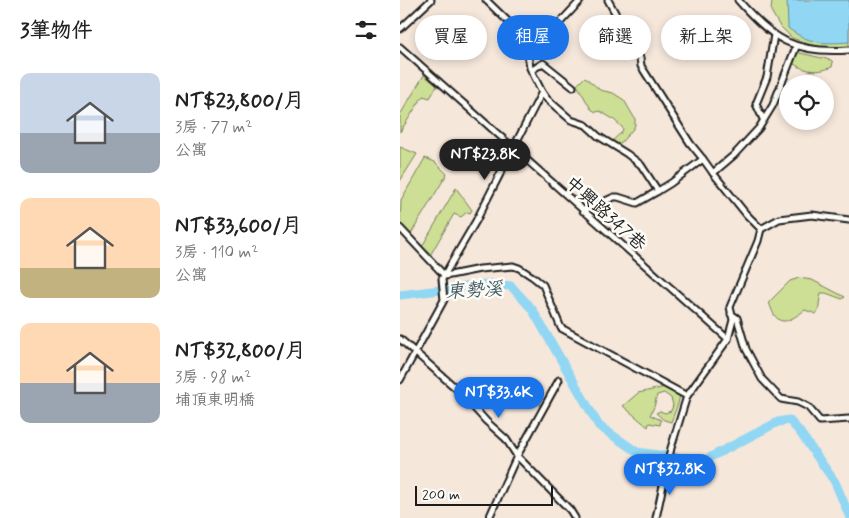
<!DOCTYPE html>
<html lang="zh-TW">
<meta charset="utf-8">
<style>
body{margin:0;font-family:Mynerve,"LXGW WenKai TC",sans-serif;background:#f6f6f6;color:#222;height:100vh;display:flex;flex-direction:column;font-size:19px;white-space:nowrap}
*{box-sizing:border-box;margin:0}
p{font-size:16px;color:#767676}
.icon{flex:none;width:28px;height:28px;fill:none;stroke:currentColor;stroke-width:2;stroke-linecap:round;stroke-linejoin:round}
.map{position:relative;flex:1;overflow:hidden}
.details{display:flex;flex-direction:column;background:#fff;width:400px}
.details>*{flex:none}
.top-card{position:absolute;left:15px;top:15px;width:359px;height:45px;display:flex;gap:10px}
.buttons{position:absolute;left:379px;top:75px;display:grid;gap:10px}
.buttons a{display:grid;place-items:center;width:55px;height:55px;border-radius:50%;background:#fff;box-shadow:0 2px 8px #0003;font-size:25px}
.scale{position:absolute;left:15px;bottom:12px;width:138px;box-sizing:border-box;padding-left:5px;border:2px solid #1c1c1c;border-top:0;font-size:14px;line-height:18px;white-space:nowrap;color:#1c1c1c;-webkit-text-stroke:4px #fdfcf7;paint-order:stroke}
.price{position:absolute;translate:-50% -42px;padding:0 11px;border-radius:18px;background:#1a73e8;color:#fff;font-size:16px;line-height:32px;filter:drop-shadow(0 1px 2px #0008)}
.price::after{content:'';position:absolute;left:50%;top:30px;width:15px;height:11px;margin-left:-8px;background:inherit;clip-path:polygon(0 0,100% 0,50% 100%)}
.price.on{background:#222;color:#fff}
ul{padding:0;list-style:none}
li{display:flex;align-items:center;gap:15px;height:125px;padding:0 20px}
li span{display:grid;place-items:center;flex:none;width:140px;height:100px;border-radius:10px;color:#555}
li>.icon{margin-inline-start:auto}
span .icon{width:60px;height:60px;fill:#fffc;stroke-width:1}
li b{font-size:21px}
h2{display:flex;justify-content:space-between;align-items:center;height:60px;padding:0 20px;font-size:21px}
.tag{padding:0 18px;border-radius:22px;background:#fff;box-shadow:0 2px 8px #0003;font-size:18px;line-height:45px}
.tag.on{background:#1a73e8;color:#fff}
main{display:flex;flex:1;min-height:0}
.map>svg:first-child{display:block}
</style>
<main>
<section class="details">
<h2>3筆物件<svg class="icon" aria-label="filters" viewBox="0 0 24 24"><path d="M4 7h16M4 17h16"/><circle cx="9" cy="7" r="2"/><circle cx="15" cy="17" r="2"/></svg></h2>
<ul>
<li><span style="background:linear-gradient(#c9d6e8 60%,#9aa5b1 0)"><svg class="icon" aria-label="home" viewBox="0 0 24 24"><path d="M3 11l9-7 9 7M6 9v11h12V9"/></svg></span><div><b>NT$23,800/月</b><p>3房 · 77 m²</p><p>公寓</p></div></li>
<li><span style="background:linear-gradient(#ffd9b3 70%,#c2b280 0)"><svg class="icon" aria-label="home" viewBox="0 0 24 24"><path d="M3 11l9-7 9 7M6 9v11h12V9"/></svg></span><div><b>NT$33,600/月</b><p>3房 · 110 m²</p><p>公寓</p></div></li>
<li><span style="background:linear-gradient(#ffd9b3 60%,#9aa5b1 0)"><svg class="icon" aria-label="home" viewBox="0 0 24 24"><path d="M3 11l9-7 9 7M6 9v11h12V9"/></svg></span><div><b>NT$32,800/月</b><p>3房 · 98 m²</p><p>埔頂東明橋</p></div></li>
</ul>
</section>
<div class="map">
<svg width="449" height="518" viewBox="0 0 449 518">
<rect width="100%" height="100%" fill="#f6e7db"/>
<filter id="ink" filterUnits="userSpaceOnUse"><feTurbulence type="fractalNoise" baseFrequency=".02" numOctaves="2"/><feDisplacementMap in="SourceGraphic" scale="10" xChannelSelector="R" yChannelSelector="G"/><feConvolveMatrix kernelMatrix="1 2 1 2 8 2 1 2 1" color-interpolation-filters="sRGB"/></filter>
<g filter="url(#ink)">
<g fill="#cddf94" stroke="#747e58">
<polygon points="372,0 449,0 449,47 423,49 392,38 379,25 371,11"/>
<path d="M391 51 431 60 433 62 432 67C416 74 403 71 388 60Z"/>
<polygon points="24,75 37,86 30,98 23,96 0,132 0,115"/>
<polygon points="185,77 200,90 213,93 224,100 235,119 235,125 233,129 218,146 212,141 222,132 223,128 213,119 200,111 196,112 191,109 177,85"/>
<polygon points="0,147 17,154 0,181"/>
<polygon points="25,158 35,162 47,174 9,237 0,226 1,200"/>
<polygon points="56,188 72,210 70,213 67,212 61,217 54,214 28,259 20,250"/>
<path d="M399 278 412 280 445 297 442 299 426 293H421L419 304V310L416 314 405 310C387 323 377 329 369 302L390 281Z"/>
<polygon points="266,387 280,395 278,404 271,422 264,420 256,413 260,411 265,413 271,411 273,405 271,398 264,393 257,395 254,407 250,415 261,420 260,425 249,423 248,427 223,406 238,393"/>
</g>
<path fill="#91d6f3" stroke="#628c9d" d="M387 0H449V42C425 44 408 44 388 28Z"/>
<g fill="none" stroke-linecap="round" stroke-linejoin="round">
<polyline stroke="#91d6f3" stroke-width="9" points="0,295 88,284 111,286 132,309 199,426 237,452 303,461 378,422 389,420 399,431 435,482 449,515"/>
<g stroke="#1c1c1c" stroke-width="9">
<g id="minor">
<polyline points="86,0 121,34 127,48 130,68 142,92 147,99 171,120 186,125 198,136 227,154 241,165 258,191 271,183 303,159 313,173"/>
<polyline points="208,0 240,58 241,66 290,143 303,159"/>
<path d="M338 0C373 40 395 54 449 50"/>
<polyline points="0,29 31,0"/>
<polyline points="0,47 328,339"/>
<polyline points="128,57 181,0"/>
<polyline points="132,70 143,63 173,87"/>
<polyline points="363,119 356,104 367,77 374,35"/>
<polyline points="183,211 214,197 218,197 237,203 258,191"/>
<polyline points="0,228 45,276 80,269 113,266 119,268 133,277 143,285 161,328 287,396"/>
<polyline points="361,229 379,219 412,215 449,220"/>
<polyline points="331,314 337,318 346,349 362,379 381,399 398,402 408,407 420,421 449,419"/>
<polyline points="0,339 58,390 86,421 106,439 117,456 170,510 175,518"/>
<polyline points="0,380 44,300 42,279 76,221 142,92"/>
<polyline points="89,518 117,456 159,380"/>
<polyline points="256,518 271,448 287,396 328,339 333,320 330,307 358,241 361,229 346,214 313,173 334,155 359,128 373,105 396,47"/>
</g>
</g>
<use href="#minor" stroke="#fdfcf7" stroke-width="5"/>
</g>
</g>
<g text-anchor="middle" stroke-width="5" stroke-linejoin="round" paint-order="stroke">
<g font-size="18" fill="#1c1c1c" stroke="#fdfcf7">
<text transform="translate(206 213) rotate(42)" y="6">中興路347巷</text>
</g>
<g font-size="19" font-style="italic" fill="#455d67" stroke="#fdfcf7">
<text transform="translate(74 289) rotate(-3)" y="7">東勢溪</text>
</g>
</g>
</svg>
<div class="buttons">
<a><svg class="icon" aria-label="locate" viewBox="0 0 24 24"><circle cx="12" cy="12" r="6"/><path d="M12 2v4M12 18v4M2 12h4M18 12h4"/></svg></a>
</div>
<div class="scale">200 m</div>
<b class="price on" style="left:85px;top:181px">NT$23.8K</b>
<b class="price" style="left:99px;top:419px">NT$33.6K</b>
<b class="price" style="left:270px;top:496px">NT$32.8K</b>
<div class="top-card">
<a class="tag">買屋</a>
<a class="tag on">租屋</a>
<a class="tag">篩選</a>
<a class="tag">新上架</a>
</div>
</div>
</main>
